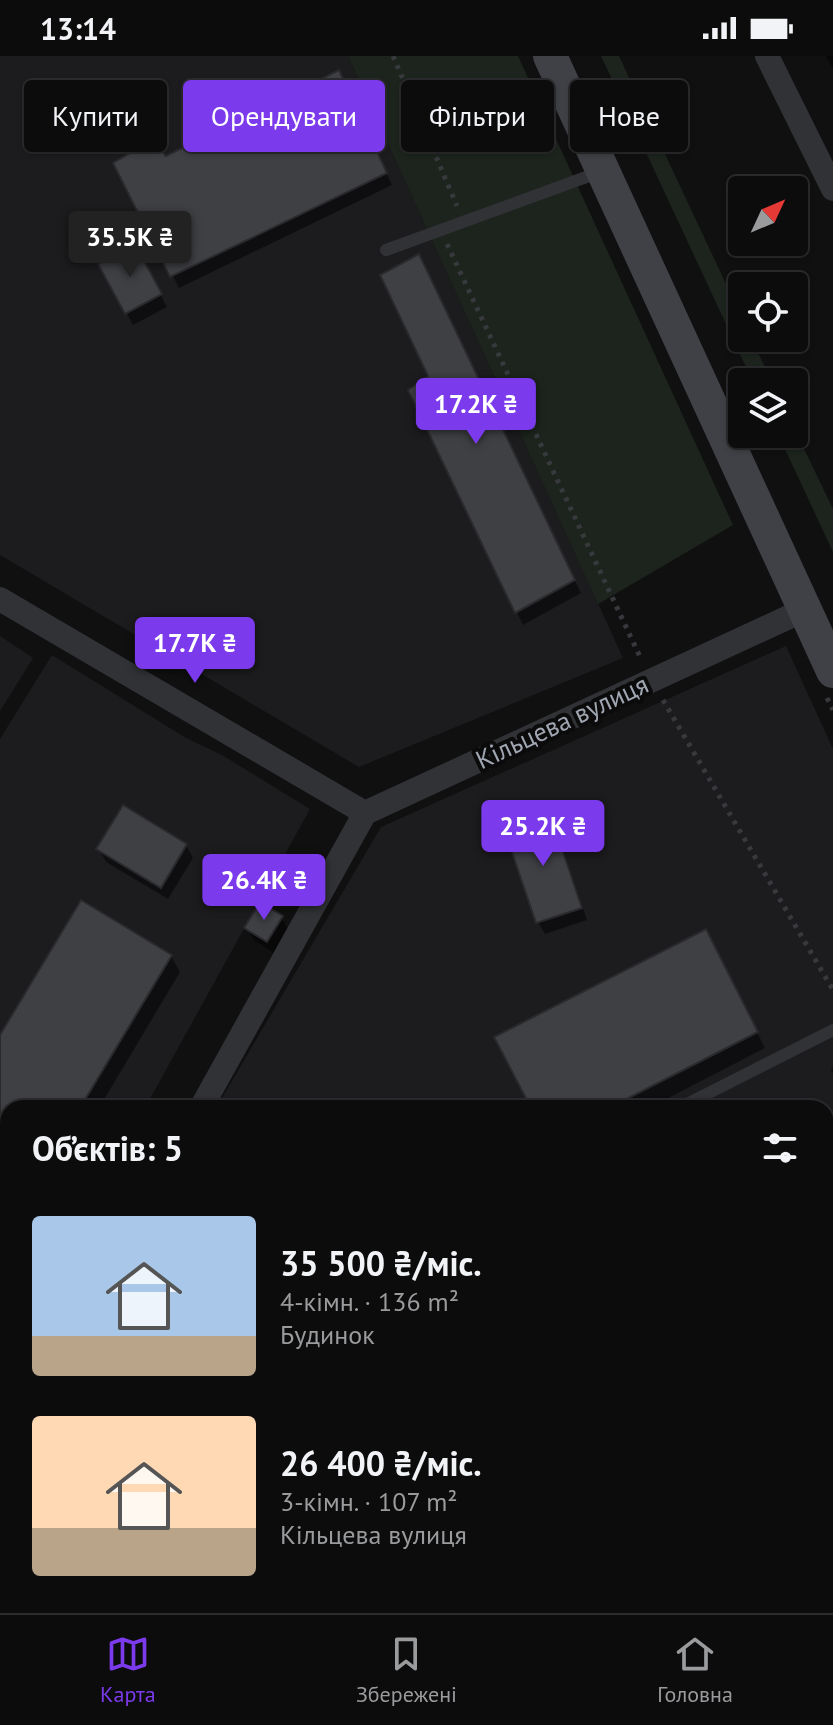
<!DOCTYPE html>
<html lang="uk">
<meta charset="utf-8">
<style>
body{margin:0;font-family:"PT Sans",sans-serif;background:#151516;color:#f1f3f6;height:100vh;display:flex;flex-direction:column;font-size:30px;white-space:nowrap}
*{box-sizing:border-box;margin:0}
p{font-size:26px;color:#9a9b9d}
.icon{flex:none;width:44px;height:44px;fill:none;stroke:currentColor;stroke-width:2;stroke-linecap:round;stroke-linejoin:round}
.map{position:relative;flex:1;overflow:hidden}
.panel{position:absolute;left:0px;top:1044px;width:834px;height:514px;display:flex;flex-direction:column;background:#0c0c0d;border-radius:24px 24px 0 0;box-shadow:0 2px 6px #0004,0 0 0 2px #2c2c2e}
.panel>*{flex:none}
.guide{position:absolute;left:24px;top:24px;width:786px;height:72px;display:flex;gap:16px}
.needle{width:52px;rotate:46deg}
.tools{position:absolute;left:728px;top:120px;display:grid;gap:16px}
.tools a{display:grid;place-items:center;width:80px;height:80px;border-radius:8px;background:#0c0c0d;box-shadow:0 2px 6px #0004,0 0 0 2px #2c2c2e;font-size:40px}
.price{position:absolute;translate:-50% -68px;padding:0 18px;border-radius:8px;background:#7c3aed;color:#fff;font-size:26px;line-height:52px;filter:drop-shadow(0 2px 4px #0008)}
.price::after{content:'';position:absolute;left:50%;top:48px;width:24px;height:18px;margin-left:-12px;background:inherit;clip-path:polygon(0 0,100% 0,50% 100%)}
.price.selected{background:#222;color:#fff}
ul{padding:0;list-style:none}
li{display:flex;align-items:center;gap:24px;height:200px;padding:0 32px}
li span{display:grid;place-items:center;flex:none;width:224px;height:160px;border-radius:8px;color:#555}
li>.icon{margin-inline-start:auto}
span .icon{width:96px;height:96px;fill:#fffc;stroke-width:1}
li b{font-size:34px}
h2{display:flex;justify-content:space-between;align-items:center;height:96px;padding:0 32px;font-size:34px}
.chip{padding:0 28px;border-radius:8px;background:#0c0c0d;box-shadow:0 2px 6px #0004,0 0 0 2px #2c2c2e;font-size:28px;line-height:72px}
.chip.selected{background:#7c3aed;color:#fff}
.status{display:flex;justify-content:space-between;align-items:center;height:56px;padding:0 40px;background:#0c0c0d;direction:ltr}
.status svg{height:22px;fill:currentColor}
.tabs{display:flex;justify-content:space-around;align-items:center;height:112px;border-top:2px solid #2c2c2e;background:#0c0c0d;font-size:22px;color:#9a9b9d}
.tabs a{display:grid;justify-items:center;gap:4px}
.tabs .selected{color:#7c3aed}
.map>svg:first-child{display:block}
</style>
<div class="status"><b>13:14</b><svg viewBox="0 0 49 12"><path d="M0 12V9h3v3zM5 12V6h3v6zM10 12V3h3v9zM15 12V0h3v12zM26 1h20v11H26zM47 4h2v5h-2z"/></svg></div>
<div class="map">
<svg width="833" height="1557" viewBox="0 0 833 1557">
<rect width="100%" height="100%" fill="#101011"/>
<g fill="#1c1c1e">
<polygon points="0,0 348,0 623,602 359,711 0,499"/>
<polygon points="0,580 33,602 0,655"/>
<polygon points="786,590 833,693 833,1010 831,1014 833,1018 833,1503 826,1506 826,1052 216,1052 381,771"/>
<polygon points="52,599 186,682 222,699 310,753 145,1052 8,1052 8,1301 0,1316 0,683"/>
<polygon points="8,1406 8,1550 730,1550 715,1557 0,1557 0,1420"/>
</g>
<g fill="#1c241d">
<polygon points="348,0 518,0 733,469 598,548"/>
<polygon points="601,0 619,0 742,262 742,282 751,282 772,326 753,326"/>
<polygon points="794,372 833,453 833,496 778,378 794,378"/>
</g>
<g fill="#0007">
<polygon points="826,0 833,0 833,13 829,6"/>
<polygon points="345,29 392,129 179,232 116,107 165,102"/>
<polygon points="142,203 167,251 133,269 101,209"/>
<polygon points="425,213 581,537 523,569 411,335 430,321"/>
<polygon points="549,760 556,772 587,864 545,878 538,866"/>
<polygon points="186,789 193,802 168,843 106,806 99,793"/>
<polygon points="281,861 288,873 274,897 254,884 247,872"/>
<polygon points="714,891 765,992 649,1052 533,1052"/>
<polygon points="171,900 180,916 99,1052 8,1052 8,1108 0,1103 0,983"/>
<polygon points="0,1111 8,1116 8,1204 0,1217"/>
<polygon points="833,1427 833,1477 826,1481 826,1431"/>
<polygon points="18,1550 112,1550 98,1557 5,1557"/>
</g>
<g fill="#3f4044" stroke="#2a2a2d" stroke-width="2">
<polygon points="339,14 387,117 170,221 113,107 152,84 166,100"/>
<polygon points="135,188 162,238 125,258 98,208"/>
<polygon points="419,198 575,524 515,557 408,334 428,320 380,219"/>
<polygon points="123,749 187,788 161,832 96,793"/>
<polygon points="550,757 582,852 536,867 504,773"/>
<polygon points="81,844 172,899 80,1052 8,1052 8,1099 0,1094 0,979"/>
<polygon points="260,846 283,860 267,886 244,872"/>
<polygon points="706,873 758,976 609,1052 531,1052 494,981"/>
<polygon points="0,1109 8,1114 8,1173 0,1186"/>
<polygon points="833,1425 833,1461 826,1465 826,1429"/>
<polygon points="826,1537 833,1551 833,1557 758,1557 771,1550 826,1550"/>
<polygon points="13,1550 81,1550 67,1557 3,1557"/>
<polygon points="590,1550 647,1550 651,1557 577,1557"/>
</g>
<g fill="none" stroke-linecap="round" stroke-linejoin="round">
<g stroke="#37393d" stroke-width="5" stroke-dasharray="4 6" stroke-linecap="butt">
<polyline points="393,0 457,150"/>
<polyline points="447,188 641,603"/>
<polyline points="827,642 833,654"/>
<polyline points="663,644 833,934"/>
</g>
<g stroke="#313236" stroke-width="12">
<polyline points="386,194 600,116"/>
<polyline points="679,1052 833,974"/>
<polyline points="826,1389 833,1385"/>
<polyline points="314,1550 319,1557"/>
</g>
<g stroke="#313236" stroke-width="24">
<polyline points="767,0 833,133"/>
<polyline points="0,543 365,757"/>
<polyline points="201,1052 365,757 804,554"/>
<polyline points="0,1413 8,1398"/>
</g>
<polyline stroke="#3f4146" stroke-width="34" points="550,0 833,615"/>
</g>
<g text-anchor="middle" stroke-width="8" stroke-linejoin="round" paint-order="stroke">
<g font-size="26" fill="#a1a7b2" stroke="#0b0b0c">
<text transform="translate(562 666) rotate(-25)" y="9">Кільцева вулиця</text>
</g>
</g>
</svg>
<div class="tools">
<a><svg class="needle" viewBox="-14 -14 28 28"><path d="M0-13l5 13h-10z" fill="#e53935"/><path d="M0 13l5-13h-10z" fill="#9a9b9d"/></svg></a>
<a><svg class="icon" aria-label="locate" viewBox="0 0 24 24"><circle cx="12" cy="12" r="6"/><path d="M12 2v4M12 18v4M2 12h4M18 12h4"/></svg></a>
<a><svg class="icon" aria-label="layers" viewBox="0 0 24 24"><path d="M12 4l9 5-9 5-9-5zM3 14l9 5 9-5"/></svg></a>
</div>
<b class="price selected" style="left:130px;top:223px">35.5K ₴</b>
<b class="price" style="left:476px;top:390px">17.2K ₴</b>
<b class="price" style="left:195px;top:629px">17.7K ₴</b>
<b class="price" style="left:543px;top:812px">25.2K ₴</b>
<b class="price" style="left:264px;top:866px">26.4K ₴</b>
<div class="guide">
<a class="chip">Купити</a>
<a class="chip selected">Орендувати</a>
<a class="chip">Фільтри</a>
<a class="chip">Нове</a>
</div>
<section class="panel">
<h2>Об’єктів: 5<svg class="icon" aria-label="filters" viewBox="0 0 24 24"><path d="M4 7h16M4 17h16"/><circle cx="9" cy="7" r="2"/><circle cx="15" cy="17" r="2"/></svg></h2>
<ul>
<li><span style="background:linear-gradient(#a9c7e8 75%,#b9a48a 0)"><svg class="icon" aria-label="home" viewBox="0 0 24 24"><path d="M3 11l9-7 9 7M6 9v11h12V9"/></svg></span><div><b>35 500 ₴/міс.</b><p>4-кімн. · 136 m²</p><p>Будинок</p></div></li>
<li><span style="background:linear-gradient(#ffd9b3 70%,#b9a48a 0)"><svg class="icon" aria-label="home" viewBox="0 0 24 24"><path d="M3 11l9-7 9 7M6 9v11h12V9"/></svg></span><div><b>26 400 ₴/міс.</b><p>3-кімн. · 107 m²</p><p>Кільцева вулиця</p></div></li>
</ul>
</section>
</div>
<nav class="tabs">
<a class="selected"><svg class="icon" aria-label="map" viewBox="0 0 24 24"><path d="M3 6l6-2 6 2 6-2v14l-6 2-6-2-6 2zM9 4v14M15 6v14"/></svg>Карта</a>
<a><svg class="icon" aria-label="saved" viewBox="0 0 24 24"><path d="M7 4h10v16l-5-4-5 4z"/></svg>Збережені</a>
<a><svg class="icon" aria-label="home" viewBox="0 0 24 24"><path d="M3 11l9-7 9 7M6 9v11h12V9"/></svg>Головна</a>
</nav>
